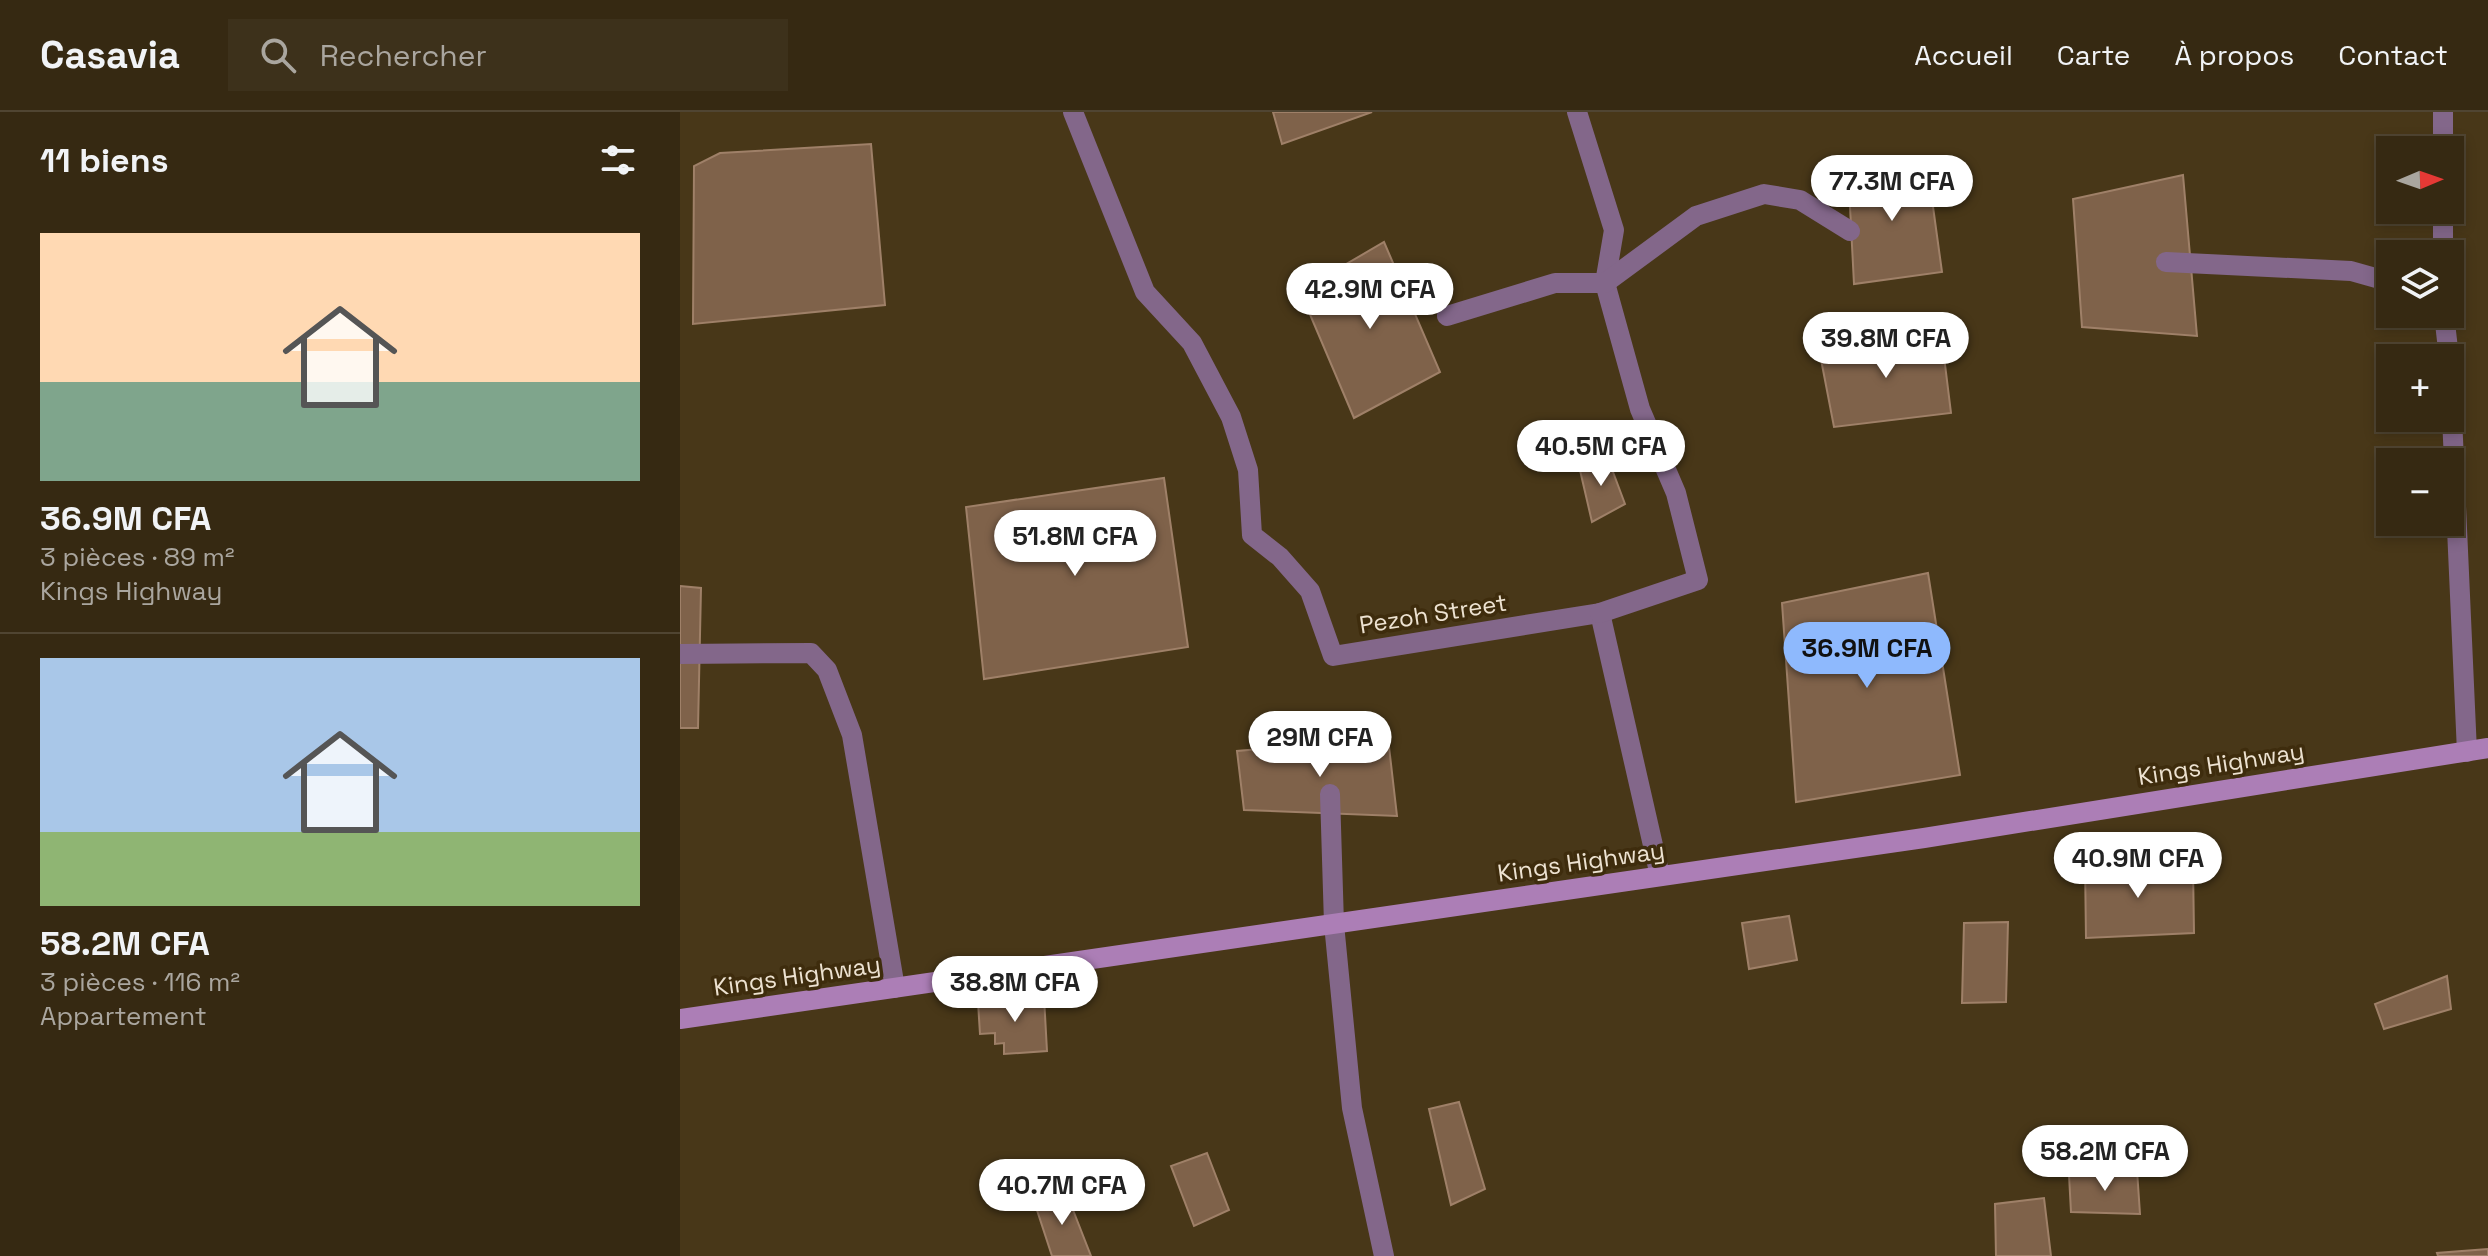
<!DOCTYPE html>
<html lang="fr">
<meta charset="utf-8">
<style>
body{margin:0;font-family:"Space Grotesk",sans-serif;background:#3d311b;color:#f1f3f6;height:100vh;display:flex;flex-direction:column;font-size:30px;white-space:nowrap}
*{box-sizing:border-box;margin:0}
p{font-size:26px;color:#aaa69f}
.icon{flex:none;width:44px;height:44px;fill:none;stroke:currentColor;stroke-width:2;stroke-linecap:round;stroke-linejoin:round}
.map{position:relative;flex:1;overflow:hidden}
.panel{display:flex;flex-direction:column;background:#362912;width:680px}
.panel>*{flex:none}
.needle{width:52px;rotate:88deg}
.buttons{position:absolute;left:1696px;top:24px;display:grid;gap:16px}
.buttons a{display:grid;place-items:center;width:88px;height:88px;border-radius:0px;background:#362912;box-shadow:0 4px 12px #0003,0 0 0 2px #504532;font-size:40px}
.price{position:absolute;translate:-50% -68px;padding:0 18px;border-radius:28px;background:#fff;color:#222;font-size:26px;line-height:52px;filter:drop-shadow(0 2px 4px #0008)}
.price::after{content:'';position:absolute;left:50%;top:48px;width:24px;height:18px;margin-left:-12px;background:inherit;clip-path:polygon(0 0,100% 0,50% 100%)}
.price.selected{background:#8eb9fd;color:#111}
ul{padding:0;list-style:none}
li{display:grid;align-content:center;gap:16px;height:424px;padding:0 40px}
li+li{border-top:2px solid #504532}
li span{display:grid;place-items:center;height:248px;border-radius:0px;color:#555}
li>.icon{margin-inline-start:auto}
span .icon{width:144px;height:144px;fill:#fffc;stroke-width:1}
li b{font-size:34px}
h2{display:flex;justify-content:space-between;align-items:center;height:96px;padding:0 40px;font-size:34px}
header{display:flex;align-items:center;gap:48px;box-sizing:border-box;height:112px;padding:0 40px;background:#362912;border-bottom:2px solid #504532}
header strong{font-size:38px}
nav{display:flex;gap:44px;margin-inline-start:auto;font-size:28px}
.search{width:560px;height:72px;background:#3d311b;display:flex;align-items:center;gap:20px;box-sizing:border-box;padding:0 28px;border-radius:0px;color:#aaa69f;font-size:30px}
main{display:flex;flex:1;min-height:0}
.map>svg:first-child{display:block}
</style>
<header>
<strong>Casavia</strong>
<div class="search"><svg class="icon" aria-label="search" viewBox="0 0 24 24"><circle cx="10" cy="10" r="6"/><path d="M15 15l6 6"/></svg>Rechercher</div>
<nav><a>Accueil</a><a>Carte</a><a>À propos</a><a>Contact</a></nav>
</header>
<main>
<section class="panel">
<h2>11 biens<svg class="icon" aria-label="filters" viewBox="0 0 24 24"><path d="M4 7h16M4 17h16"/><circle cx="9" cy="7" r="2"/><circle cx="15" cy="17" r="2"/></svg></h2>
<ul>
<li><span style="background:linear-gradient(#ffd9b3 60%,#7fa58c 0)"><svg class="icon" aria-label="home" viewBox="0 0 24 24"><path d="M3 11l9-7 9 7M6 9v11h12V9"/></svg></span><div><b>36.9M CFA</b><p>3 pièces · 89 m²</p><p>Kings Highway</p></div></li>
<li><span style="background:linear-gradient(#a9c7e8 70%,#8fb573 0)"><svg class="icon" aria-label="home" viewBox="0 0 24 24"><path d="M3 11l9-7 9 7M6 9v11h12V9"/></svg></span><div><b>58.2M CFA</b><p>3 pièces · 116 m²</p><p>Appartement</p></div></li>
</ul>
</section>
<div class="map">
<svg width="1808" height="1144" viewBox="0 0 1808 1144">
<rect width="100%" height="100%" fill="#483718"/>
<g fill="#7f624a" stroke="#9f8068" stroke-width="2">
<polygon points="593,0 692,0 602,32"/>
<polygon points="191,32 205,193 13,212 14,54 40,41"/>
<polygon points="1247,51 1262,160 1174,172 1168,56"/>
<polygon points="1503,63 1517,224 1402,215 1393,87"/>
<polygon points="704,130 760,260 674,306 620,179"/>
<polygon points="1261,220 1271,301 1154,315 1139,237"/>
<polygon points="927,344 945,392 912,410 899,354"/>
<polygon points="484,366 508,535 304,567 286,395"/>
<polygon points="1248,461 1280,663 1116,690 1102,491"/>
<polygon points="0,474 21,476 18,616 0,616"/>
<polygon points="708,626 717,704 564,698 557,639"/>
<polygon points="1405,751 1513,754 1514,821 1406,826"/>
<polygon points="1109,804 1117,848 1069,857 1062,811"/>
<polygon points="1328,810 1326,890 1282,891 1284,811"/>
<polygon points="1767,864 1771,897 1704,917 1695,892"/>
<polygon points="364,885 367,939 324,942 324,931 315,932 315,921 300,922 298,890"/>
<polygon points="779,990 805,1077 771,1093 749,997"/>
<polygon points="527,1041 549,1098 514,1114 491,1054"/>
<polygon points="1457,1058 1460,1102 1391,1100 1389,1063"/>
<polygon points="386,1080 411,1144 372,1144 355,1092"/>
<polygon points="1364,1086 1371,1144 1316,1144 1315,1092"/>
<polygon points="1808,1137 1808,1144 1758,1144 1757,1141"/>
</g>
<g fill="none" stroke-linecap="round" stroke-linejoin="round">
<g stroke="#83678a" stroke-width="20">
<polyline points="393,0 465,180 512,231 551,305 568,358 572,423 600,445 630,479 653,544 920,501 980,764"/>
<polyline points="897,0 934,118 925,171 960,297 996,381 1018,468 920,501"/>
<polyline points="1763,38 1763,0"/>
<polyline points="1763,142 1763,98"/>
<polyline points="1486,150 1671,159 1710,170"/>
<polyline points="1764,202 1769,246"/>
<polyline points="767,204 875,171 925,171 1016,104 1084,82 1120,88 1170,119"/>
<polyline points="1770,260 1787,640"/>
<polyline points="0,542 131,541 147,558 172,623 215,876"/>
<polyline points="650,682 654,812 672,996 704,1144"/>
</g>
<polyline stroke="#ac7eb6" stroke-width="20" points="0,907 1244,726 1808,636"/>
</g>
<g text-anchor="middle" stroke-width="7" stroke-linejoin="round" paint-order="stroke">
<g font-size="24" fill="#ede2d1" stroke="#3e2c0d">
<text transform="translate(753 502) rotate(-9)" y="8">Pezoh Street</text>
<text transform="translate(1541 652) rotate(-9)" y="8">Kings Highway</text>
<text transform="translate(901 750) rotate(-8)" y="8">Kings Highway</text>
<text transform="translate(117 864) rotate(-8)" y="8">Kings Highway</text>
</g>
</g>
</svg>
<div class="buttons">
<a><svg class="needle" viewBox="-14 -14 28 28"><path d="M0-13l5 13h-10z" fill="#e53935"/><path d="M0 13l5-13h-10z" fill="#aaa69f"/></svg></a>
<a><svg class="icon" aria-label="layers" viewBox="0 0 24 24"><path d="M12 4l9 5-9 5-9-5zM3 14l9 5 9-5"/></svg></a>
<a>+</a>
<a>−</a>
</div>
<b class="price" style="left:1212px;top:111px">77.3M CFA</b>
<b class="price" style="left:690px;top:219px">42.9M CFA</b>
<b class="price" style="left:1206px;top:268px">39.8M CFA</b>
<b class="price" style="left:921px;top:376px">40.5M CFA</b>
<b class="price" style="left:395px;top:466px">51.8M CFA</b>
<b class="price selected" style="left:1187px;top:578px">36.9M CFA</b>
<b class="price" style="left:640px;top:667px">29M CFA</b>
<b class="price" style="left:1458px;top:788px">40.9M CFA</b>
<b class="price" style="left:335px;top:912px">38.8M CFA</b>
<b class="price" style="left:1425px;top:1081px">58.2M CFA</b>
<b class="price" style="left:382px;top:1115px">40.7M CFA</b>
</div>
</main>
